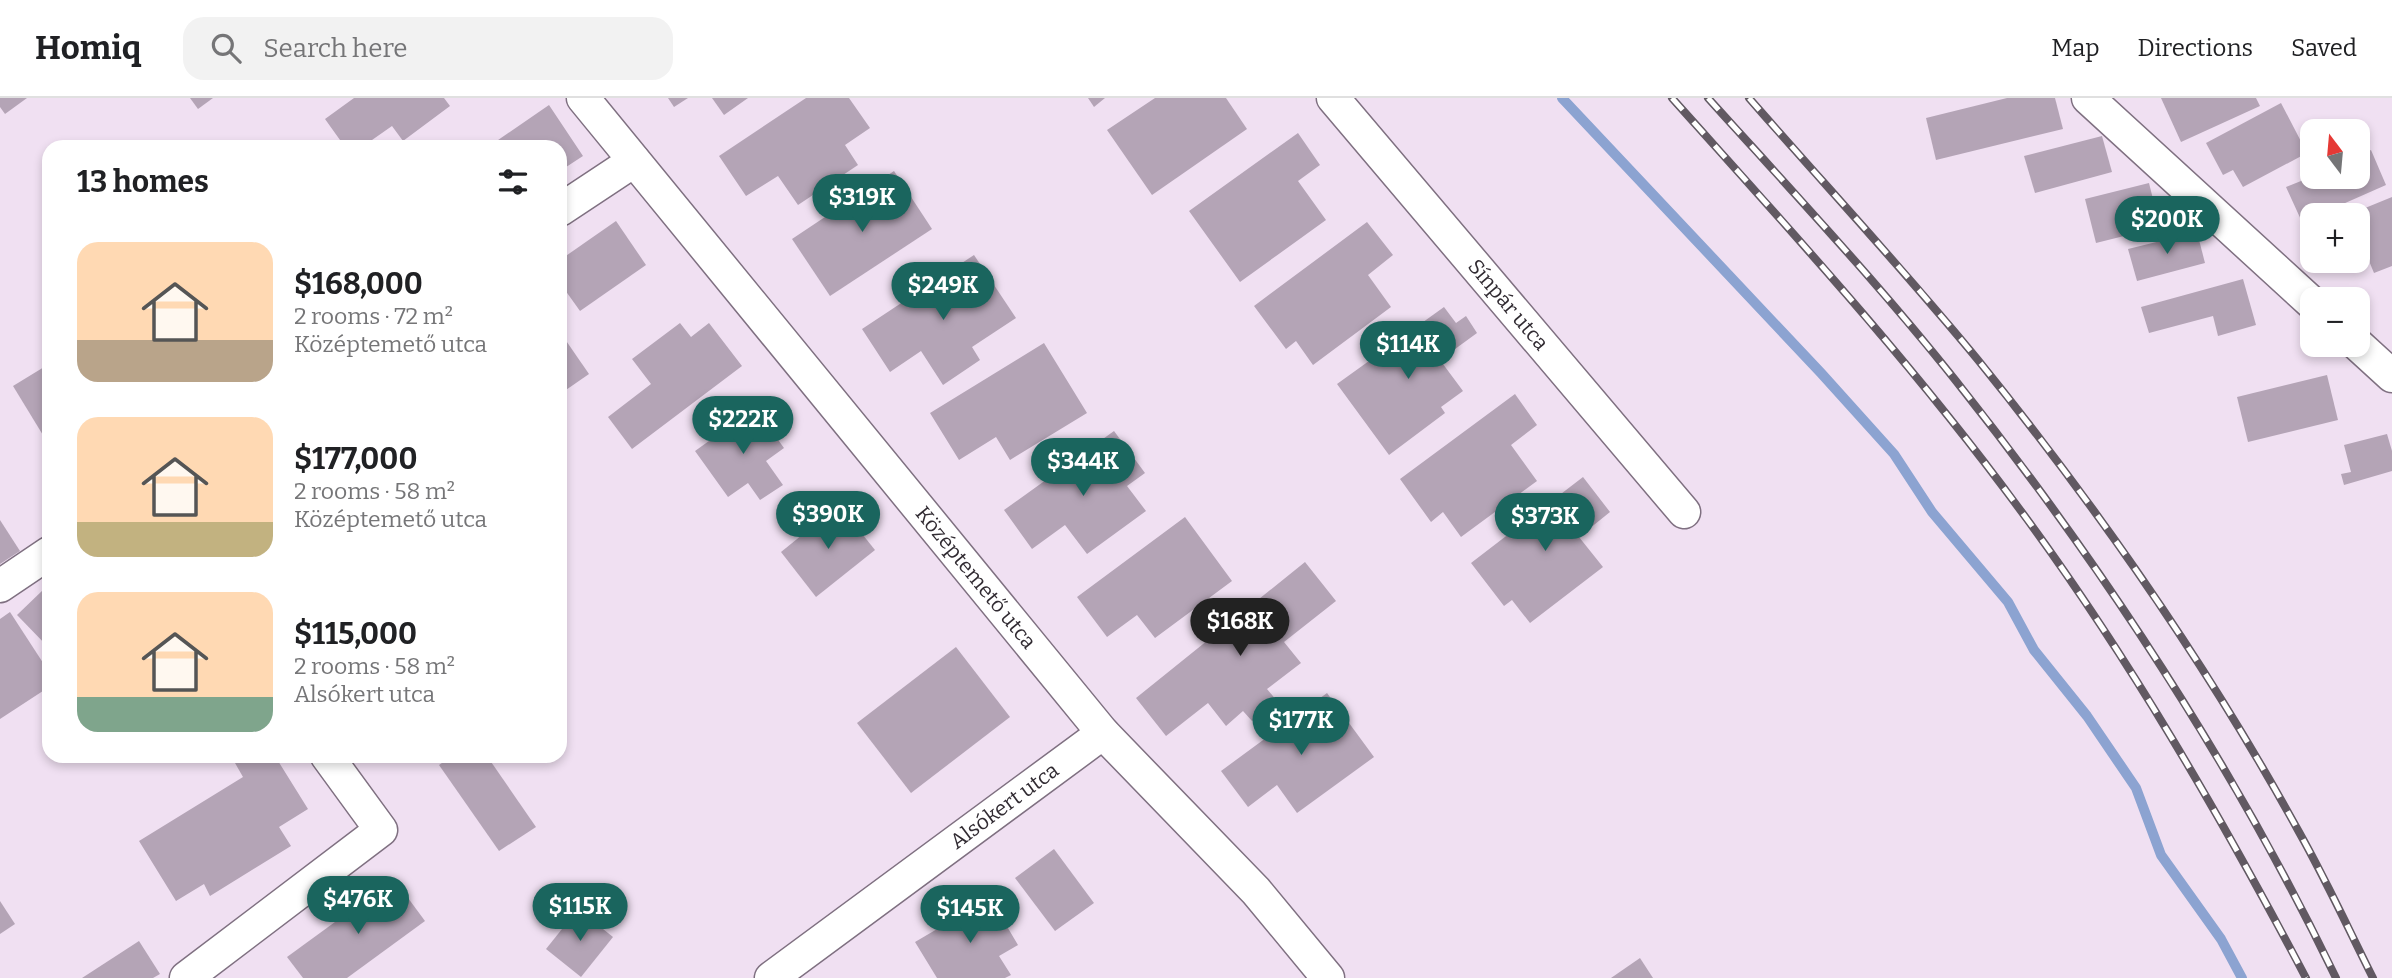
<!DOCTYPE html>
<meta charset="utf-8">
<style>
body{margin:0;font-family:Bitter,serif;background:#f2f2f2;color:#202124;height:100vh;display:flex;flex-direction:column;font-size:26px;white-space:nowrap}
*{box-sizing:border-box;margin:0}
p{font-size:23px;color:#757577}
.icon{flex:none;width:38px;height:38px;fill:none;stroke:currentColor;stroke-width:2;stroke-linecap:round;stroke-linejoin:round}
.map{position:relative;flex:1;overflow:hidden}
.drawer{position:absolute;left:42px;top:42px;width:525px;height:623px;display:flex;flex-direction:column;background:#fff;border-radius:21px;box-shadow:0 4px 10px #0003}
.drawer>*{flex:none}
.needle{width:46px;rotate:344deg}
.tools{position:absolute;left:2300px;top:21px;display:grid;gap:14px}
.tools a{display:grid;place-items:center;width:70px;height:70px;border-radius:14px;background:#fff;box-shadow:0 4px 10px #0003;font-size:35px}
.price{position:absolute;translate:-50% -60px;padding:0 16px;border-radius:24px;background:#1a655e;color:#fff;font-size:23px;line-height:46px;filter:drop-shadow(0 2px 4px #0008)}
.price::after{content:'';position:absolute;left:50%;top:42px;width:21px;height:16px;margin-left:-10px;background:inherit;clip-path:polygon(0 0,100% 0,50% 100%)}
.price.active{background:#222;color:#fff}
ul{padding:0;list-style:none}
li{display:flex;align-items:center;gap:21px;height:175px;padding:0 35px}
li span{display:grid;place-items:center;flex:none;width:196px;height:140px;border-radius:21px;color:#555}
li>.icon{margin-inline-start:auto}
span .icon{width:84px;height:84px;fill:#fffc;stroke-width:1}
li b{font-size:30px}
h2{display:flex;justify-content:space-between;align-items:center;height:84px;padding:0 35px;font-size:30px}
header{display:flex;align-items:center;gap:42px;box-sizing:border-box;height:98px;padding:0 35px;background:#fff;border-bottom:2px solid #e0e0e0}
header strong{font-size:33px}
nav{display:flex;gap:38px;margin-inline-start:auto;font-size:24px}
.search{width:490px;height:63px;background:#f2f2f2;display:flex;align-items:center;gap:18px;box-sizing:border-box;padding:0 24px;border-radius:21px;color:#757577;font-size:26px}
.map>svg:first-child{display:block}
</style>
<header>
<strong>Homiq</strong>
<div class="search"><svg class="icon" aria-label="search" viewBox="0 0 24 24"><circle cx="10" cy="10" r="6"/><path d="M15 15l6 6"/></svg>Search here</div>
<nav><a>Map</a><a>Directions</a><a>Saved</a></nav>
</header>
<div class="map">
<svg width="2392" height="880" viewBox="0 0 2392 880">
<rect width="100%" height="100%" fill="#f0e0f2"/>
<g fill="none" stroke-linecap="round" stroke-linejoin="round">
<polyline stroke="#8ca3d1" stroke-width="10" points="1562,0 1821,275 1894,356 1932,414 2008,504 2034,552 2087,618 2136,690 2161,757 2221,841 2242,880"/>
</g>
<g fill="#b4a4b6">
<polygon points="0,0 27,0 5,16 0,9"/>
<polygon points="190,0 213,0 198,11"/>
<polygon points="354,0 444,0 450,8 403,43 392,28 362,49 345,49 325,21"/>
<polygon points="668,0 688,0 674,9"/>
<polygon points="712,0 748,0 724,17"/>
<polygon points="806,0 849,0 870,30 845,47 858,67 798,107 778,78 746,98 719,58"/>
<polygon points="1088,0 1105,0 1094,9"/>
<polygon points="1155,0 1226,0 1247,31 1152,97 1107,32"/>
<polygon points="2007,0 2055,0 2063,31 1936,62 1926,20"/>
<polygon points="2161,0 2256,0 2260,8 2181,44"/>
<polygon points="2281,5 2307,55 2243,89 2233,72 2223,77 2206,45"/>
<polygon points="549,7 583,58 560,73 560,49 488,49"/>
<polygon points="1298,35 1320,67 1298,83 1326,122 1240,184 1189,113"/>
<polygon points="2102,38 2112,74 2035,95 2024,58"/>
<polygon points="2371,52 2386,87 2318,117 2312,117 2312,120 2302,124 2286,89 2311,79 2357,79 2357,58"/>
<polygon points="894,73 932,131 830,198 792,141"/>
<polygon points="2149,85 2160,129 2096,145 2085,101"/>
<polygon points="2392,99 2392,168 2374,175 2357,134 2357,117 2348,117"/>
<polygon points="616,123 646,167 580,213 560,185 560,162"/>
<polygon points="1367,124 1393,157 1368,177 1391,209 1313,267 1296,243 1286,251 1254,208"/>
<polygon points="2197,134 2205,165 2137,183 2128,151"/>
<polygon points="974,157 1016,220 972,249 980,262 943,287 921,253 890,274 862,231"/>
<polygon points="2243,181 2256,227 2218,238 2213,218 2149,235 2141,209"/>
<polygon points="1444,209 1456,225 1466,218 1477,235 1440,262 1463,293 1441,309 1445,315 1389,357 1337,286"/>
<polygon points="680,225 691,239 709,225 742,268 632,351 608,319 651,286 632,261"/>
<polygon points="560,234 589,276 563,294 560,289"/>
<polygon points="1044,245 1087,315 1010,362 996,339 959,362 930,315"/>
<polygon points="49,266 49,347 13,288"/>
<polygon points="2327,277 2338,322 2248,344 2237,299"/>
<polygon points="1515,296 1537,327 1511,347 1537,383 1461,439 1443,414 1431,424 1400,381"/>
<polygon points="755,310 784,350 766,363 783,387 760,402 748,385 728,399 695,353"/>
<polygon points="1114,333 1145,375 1127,388 1146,413 1087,456 1065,427 1032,451 1004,412"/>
<polygon points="2387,336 2392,353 2392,373 2344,387 2341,376 2351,374 2344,347"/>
<polygon points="1583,379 1610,414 1579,439 1603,469 1530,525 1512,502 1504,508 1471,465"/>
<polygon points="839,407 875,452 816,499 781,454"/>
<polygon points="1185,419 1232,483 1155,540 1137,517 1107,539 1077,499"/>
<polygon points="0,422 20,453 0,466"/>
<polygon points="1305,464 1336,503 1284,544 1301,565 1267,591 1277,603 1252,623 1243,613 1226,628 1208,605 1166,638 1136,600"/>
<polygon points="44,491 49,496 49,550 17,517"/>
<polygon points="10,514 49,574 49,589 0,621 0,521"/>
<polygon points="956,549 1010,619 911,695 857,625"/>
<polygon points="1327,595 1374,659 1297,715 1277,687 1248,709 1221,673"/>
<polygon points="231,658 275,658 308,711 279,729 291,748 210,798 204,786 176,803 139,743 243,679"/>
<polygon points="452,658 487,658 536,729 499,753 439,667"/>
<polygon points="1054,751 1094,805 1055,833 1015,780"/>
<polygon points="394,781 425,823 347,880 303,880 287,859"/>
<polygon points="990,800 1018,847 999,858 1011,877 1005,880 937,880 915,844"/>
<polygon points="0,803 15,826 0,836"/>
<polygon points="578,811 613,839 581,879 546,851"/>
<polygon points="139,843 160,876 153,880 82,880"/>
<polygon points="1640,860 1653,880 1611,880"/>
</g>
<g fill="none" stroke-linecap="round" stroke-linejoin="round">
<g stroke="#7f7081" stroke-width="35">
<g id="minor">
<path id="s1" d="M583 0 1103 635 1256 793 1328 880"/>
<path id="s2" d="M1333 0 1684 414"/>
<polyline points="2088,0 2312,205"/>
<polyline points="560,112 634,63"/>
<polyline points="2357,246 2392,278"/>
<polyline points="0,488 49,455"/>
<polyline points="186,880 381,732 327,658"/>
<path id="s3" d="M771 880 1103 635"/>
</g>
</g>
<use href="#minor" stroke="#fff" stroke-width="32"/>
<g stroke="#615962" stroke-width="8">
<g id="rail">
<path d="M1672 0C1791 133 1912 265 2018 409 2128 557 2220 717 2306 880"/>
<path d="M1708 0C1792 93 1878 185 1956 283 2102 467 2234 668 2336 880"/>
<path d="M1749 0C1825 87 1904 172 1978 262 2097 409 2208 568 2299 734 2326 782 2349 832 2373 880"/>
</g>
</g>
<use href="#rail" stroke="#fff" stroke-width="5" stroke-dasharray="16" stroke-linecap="butt"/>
</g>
<g text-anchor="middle" stroke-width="7" stroke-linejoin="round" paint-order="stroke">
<g font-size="21" fill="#312b32" stroke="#fff">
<text dy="7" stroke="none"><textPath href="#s2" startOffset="271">Sínpár utca</textPath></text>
<text dy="7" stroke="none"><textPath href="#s1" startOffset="620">Középtemető utca</textPath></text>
<text dy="7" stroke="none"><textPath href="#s3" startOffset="290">Alsókert utca</textPath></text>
</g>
</g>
</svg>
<div class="tools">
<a><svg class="needle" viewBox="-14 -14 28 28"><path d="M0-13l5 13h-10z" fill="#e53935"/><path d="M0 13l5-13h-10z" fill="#757577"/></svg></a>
<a>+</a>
<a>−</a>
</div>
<b class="price" style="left:862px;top:136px">$319K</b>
<b class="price" style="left:2167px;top:158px">$200K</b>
<b class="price" style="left:943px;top:224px">$249K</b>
<b class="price" style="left:1408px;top:283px">$114K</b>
<b class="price" style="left:743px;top:358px">$222K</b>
<b class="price" style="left:1083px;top:400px">$344K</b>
<b class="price" style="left:828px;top:453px">$390K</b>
<b class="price" style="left:1545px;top:455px">$373K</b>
<b class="price active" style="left:1240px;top:560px">$168K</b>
<b class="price" style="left:1301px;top:659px">$177K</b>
<b class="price" style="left:358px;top:838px">$476K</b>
<b class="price" style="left:580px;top:845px">$115K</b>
<b class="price" style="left:970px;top:847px">$145K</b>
<section class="drawer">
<h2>13 homes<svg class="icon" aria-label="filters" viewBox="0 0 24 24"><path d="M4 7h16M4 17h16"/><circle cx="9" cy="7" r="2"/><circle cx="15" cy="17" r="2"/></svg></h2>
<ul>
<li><span style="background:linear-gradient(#ffd9b3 70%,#b9a48a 0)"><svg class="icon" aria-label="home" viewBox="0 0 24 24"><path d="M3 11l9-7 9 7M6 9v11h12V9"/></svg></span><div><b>$168,000</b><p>2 rooms · 72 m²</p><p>Középtemető utca</p></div></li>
<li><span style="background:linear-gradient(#ffd9b3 75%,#c2b280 0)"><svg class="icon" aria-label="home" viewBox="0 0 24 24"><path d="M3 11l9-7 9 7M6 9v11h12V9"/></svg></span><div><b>$177,000</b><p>2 rooms · 58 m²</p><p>Középtemető utca</p></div></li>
<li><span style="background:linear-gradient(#ffd9b3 75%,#7fa58c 0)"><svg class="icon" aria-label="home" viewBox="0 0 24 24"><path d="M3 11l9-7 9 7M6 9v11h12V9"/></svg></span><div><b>$115,000</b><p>2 rooms · 58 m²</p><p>Alsókert utca</p></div></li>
</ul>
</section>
</div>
